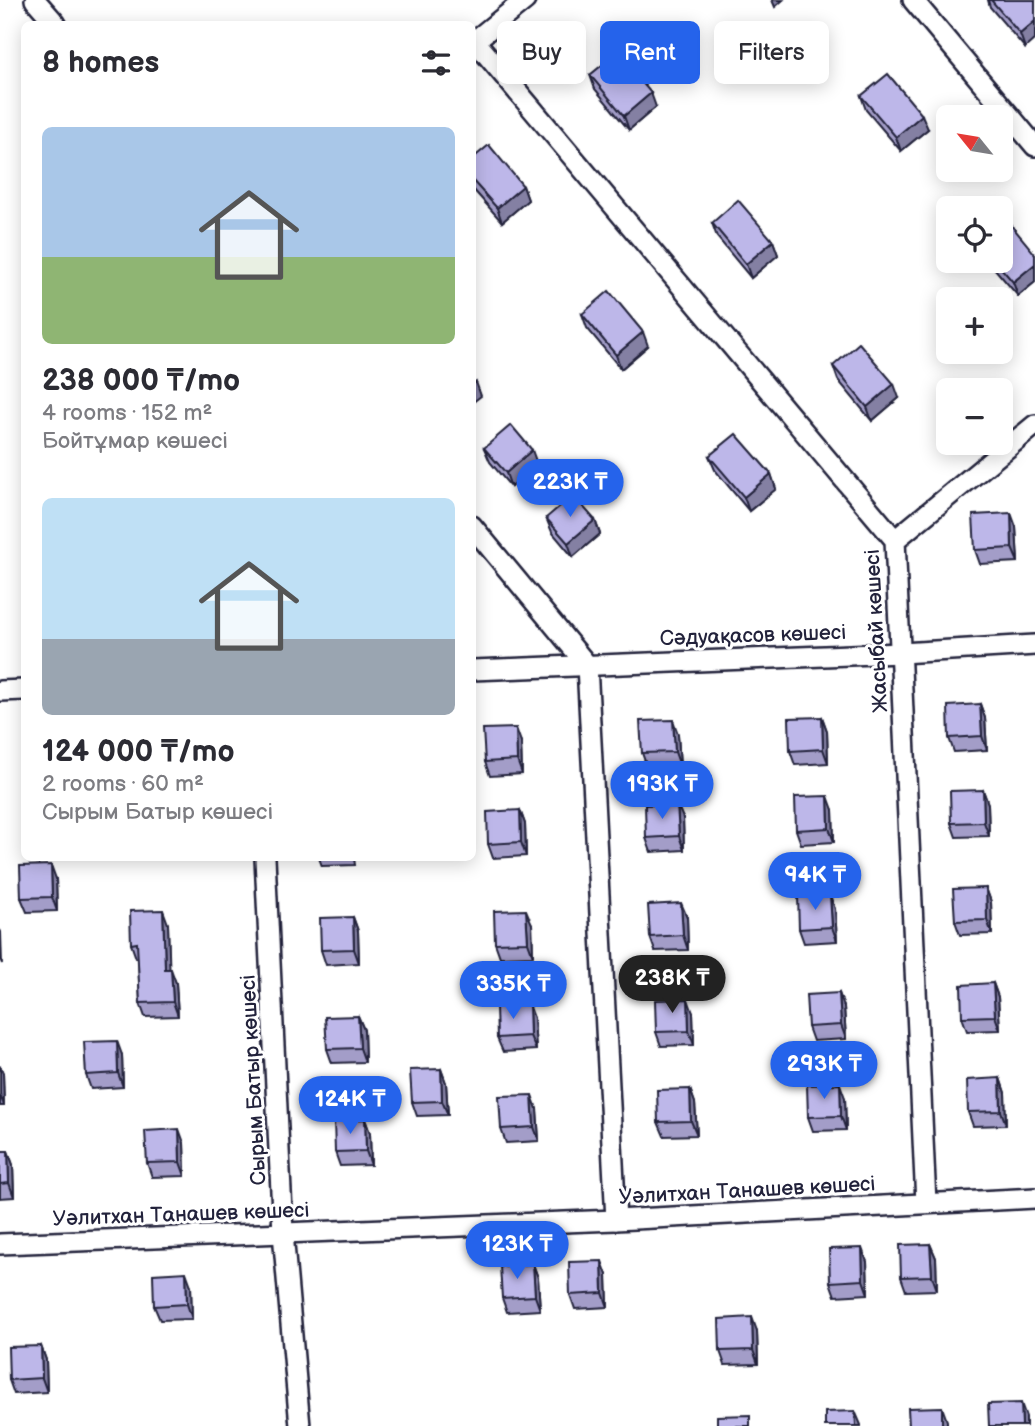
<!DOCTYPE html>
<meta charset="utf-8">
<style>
body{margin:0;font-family:"Balsamiq Sans",sans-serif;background:#f7f7f7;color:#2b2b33;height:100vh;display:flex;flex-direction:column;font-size:26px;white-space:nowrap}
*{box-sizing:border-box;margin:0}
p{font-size:23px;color:#7c7c81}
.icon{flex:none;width:38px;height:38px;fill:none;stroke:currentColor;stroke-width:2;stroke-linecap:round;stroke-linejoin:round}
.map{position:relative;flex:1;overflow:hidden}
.drawer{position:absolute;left:21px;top:21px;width:455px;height:840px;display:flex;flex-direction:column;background:#fff;border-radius:10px;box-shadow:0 4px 18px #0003}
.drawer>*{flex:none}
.top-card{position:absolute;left:497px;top:21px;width:432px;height:63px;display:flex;gap:14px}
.needle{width:46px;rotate:300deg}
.buttons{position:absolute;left:936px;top:105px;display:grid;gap:14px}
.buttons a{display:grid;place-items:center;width:77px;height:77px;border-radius:10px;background:#fff;box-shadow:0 4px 18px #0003;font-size:35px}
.price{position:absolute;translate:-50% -60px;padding:0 16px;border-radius:24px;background:#2563eb;color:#fff;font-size:23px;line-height:46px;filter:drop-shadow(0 2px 4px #0008)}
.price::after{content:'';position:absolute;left:50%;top:42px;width:21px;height:16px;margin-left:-10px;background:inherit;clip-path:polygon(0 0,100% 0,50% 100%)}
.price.selected{background:#222;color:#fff}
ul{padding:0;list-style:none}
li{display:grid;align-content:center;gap:14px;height:371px;padding:0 21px}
li span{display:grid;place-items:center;height:217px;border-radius:10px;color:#555}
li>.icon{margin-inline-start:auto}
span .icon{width:126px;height:126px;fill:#fffc;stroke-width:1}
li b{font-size:30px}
h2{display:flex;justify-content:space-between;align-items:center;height:84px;padding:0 21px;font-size:30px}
.pill{padding:0 24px;border-radius:10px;background:#fff;box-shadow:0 4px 18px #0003;font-size:24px;line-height:63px}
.pill.selected{background:#2563eb;color:#fff}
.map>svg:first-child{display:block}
</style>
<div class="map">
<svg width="1035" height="1426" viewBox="0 0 1035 1426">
<rect width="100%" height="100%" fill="#fff"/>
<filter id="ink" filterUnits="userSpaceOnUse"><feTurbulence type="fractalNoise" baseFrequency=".0143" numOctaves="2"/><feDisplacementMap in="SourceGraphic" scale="14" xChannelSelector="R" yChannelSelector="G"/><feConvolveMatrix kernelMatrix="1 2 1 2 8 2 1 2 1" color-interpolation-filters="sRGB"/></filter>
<g filter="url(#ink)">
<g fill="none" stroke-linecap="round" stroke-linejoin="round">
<g stroke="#22223b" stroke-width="24">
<g id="minor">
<polyline points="35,0 56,24"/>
<polyline points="913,0 1035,146"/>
<polyline points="475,41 895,540 926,1203"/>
<polyline points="472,43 525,0"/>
<polyline points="472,526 587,665 616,1220"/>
<polyline points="895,540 1035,425"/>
<polyline points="472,670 901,653 1035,645"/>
<polyline points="0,691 24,690"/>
<polyline points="265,858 283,1233 300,1426"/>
<polyline points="0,1244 616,1220 1035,1198"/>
</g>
</g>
<use href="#minor" stroke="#fff" stroke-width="19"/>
</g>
<g fill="#a39dc8" stroke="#22223b" stroke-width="2">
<polygon points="988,0 1035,0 1025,48 990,7"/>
<polygon points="590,75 656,107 629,130 595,89"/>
<polygon points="861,96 928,129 901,151 866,110"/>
<polygon points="472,159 523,186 528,200 502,222 472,188"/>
<polygon points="712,223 773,241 778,255 751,278 717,237"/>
<polygon points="1035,254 1035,282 1018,296 988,261 1001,261"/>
<polygon points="582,314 648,346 621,369 587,328"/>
<polygon points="833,366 899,398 872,421 838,380"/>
<polygon points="484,448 537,464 511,487 490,462"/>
<polygon points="709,456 771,474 776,489 749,511 715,470"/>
<polygon points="546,518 595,520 600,534 573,557 552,532"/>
<polygon points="1016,527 1018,562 980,564 975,550"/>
<polygon points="980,704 985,718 987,750 954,752 949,738"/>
<polygon points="822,717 827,731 828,763 795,765 790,751"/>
<polygon points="678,734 680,766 647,767 642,753"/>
<polygon points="521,742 522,774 490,776 485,762"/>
<polygon points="983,790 988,804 989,836 956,837 951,823"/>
<polygon points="520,810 525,824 526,856 493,858 488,844"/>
<polygon points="833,810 834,842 801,844 796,830"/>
<polygon points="683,818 684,850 651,852 646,838"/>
<polygon points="319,858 354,858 355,865 322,866"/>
<polygon points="56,879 57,911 27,912 21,898"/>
<polygon points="986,888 991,902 992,934 960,935 955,921"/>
<polygon points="835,909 837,941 804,943 799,929"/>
<polygon points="353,917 358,931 359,963 326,965 321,950"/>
<polygon points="687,917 688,950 655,951 650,937"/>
<polygon points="168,924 169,969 176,983 178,1016 145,1017 140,1003 138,958 136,958 131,944"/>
<polygon points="532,924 533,956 500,957 495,943"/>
<polygon points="993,983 998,997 1000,1030 967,1031 962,1017"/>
<polygon points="839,993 844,1007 846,1039 813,1041 808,1027"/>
<polygon points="693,1013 694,1045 661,1046 656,1032"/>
<polygon points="358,1016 364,1030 365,1062 332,1063 327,1049"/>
<polygon points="534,1018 536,1050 503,1052 497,1038"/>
<polygon points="122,1055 123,1087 91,1089 86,1075"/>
<polygon points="0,1066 3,1073 4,1106 0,1106"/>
<polygon points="441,1069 446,1083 448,1115 417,1116 412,1102"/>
<polygon points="1000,1078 1005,1093 1006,1125 973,1126 968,1112"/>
<polygon points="690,1089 695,1103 697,1135 664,1136 658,1122"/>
<polygon points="845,1098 846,1130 813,1131 808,1117"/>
<polygon points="537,1109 539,1141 506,1143 501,1129"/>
<polygon points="365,1119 370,1133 371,1165 340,1166 335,1152"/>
<polygon points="184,1143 185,1176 152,1177 147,1163"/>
<polygon points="0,1151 8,1151 13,1165 14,1197 0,1198"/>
<polygon points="930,1244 936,1258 937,1290 906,1291 901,1277"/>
<polygon points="867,1262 868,1294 835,1296 830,1282"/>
<polygon points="533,1264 538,1278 540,1310 507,1312 502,1298"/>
<polygon points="607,1275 608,1307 575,1309 570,1295"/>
<polygon points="191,1286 192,1319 160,1320 154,1306"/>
<polygon points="757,1331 758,1364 725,1365 720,1351"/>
<polygon points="41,1346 46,1360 47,1392 14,1394 9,1380"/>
</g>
<g fill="#8480a3" stroke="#22223b" stroke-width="2">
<polygon points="772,0 783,0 775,7"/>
<polygon points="1035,21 1035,39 1025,48 1020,34"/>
<polygon points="651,93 656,107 629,130 624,116"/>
<polygon points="922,115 928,129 901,151 896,137"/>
<polygon points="523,186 528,200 502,222 497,208"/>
<polygon points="773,241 778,255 751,278 746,264"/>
<polygon points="1035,264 1035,282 1018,296 1013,282"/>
<polygon points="643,332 648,346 621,369 616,355"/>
<polygon points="476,382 481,396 472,403 472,385"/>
<polygon points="894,384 899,398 872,421 867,407"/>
<polygon points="532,450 537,464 511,487 506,473"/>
<polygon points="771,474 776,489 749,511 744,497"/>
<polygon points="1011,513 1016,527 1018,562 1012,548"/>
<polygon points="595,520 600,534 573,557 568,543"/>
<polygon points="980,704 985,718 987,750 982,736"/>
<polygon points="822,717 827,731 828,763 823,749"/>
<polygon points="673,720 678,734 680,766 675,752"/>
<polygon points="516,728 521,742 522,774 517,760"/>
<polygon points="983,790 988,804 989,836 984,822"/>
<polygon points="828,796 833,810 834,842 829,828"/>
<polygon points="677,804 683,818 684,850 679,836"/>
<polygon points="520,810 525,824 526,856 521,842"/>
<polygon points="51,865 56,879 57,911 52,897"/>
<polygon points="986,888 991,902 992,934 987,920"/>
<polygon points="830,895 835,909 837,941 832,927"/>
<polygon points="681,903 687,917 688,950 683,935"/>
<polygon points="163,910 168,924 170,983 165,969"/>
<polygon points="526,910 532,924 533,956 528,942"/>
<polygon points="353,917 358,931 359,963 354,949"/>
<polygon points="0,930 1,932 2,964 0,959"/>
<polygon points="171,969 176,983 178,1016 173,1002"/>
<polygon points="993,983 998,997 1000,1030 995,1016"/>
<polygon points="839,993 844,1007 846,1039 841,1025"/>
<polygon points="688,999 693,1013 694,1045 689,1031"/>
<polygon points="529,1004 534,1018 536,1050 530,1036"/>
<polygon points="358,1016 364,1030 365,1062 360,1048"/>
<polygon points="117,1041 122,1055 123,1087 118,1073"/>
<polygon points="0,1066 3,1073 4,1106 0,1094"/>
<polygon points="441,1069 446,1083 448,1115 442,1101"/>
<polygon points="1000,1078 1005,1093 1006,1125 1001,1111"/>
<polygon points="840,1084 845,1098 846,1130 841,1116"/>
<polygon points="690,1089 695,1103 697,1135 691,1121"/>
<polygon points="532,1095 537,1109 539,1141 534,1127"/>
<polygon points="365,1119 370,1133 371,1165 366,1151"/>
<polygon points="179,1129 184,1143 185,1176 180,1162"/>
<polygon points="8,1151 13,1165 14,1197 9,1183"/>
<polygon points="930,1244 936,1258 937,1290 932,1276"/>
<polygon points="862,1248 867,1262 868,1294 863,1280"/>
<polygon points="602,1261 607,1275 608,1307 603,1293"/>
<polygon points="533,1264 538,1278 540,1310 535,1296"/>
<polygon points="186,1272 191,1286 192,1319 187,1304"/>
<polygon points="752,1317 757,1331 758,1364 753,1350"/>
<polygon points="41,1346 46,1360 47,1392 42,1378"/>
<polygon points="1021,1403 1026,1417 1026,1426 1022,1426"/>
<polygon points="942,1407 947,1421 947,1426 942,1426"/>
<polygon points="855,1411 861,1425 861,1426 856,1426"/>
</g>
<g fill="#bdb7e9" stroke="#22223b" stroke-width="2">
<polygon points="991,0 1035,0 1035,21 1020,34"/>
<polygon points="617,53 651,93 624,116 590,75"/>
<polygon points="888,74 922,115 896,137 861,96"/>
<polygon points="489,145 523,186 497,208 472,180 472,159"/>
<polygon points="738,200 773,241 746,264 712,223"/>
<polygon points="1006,219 1035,254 1035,264 1013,282 995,261 1001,261 1001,223"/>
<polygon points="609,291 643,332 616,355 582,314"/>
<polygon points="859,343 894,384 867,407 833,366"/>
<polygon points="511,425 532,450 506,473 484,448"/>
<polygon points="736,434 771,474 744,497 709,456"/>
<polygon points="573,495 595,520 568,543 546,518"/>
<polygon points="1011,513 1012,548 975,550 973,515"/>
<polygon points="980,704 982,736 949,738 948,706"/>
<polygon points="822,717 823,749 790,751 789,718"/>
<polygon points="673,720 675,752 642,753 640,721"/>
<polygon points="516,728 517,760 485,762 483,729"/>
<polygon points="983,790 984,822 951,823 950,791"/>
<polygon points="828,796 829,828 796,830 795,797"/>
<polygon points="677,804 679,836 646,838 645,805"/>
<polygon points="520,810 521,842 488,844 487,812"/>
<polygon points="51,865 52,897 21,898 20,866"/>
<polygon points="986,888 987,920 955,921 953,889"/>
<polygon points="830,895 832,927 799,929 798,896"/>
<polygon points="681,903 683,935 650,937 648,905"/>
<polygon points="163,910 165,969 171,969 173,1002 140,1003 137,943 131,944 130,911"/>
<polygon points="526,910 528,942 495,943 494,911"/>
<polygon points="353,917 354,949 321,950 320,918"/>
<polygon points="993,983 995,1016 962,1017 961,985"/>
<polygon points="839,993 841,1025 808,1027 806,995"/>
<polygon points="688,999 689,1031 656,1032 655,1000"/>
<polygon points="529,1004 530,1036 497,1038 496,1006"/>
<polygon points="358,1016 360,1048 327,1049 325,1017"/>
<polygon points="117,1041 118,1073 86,1075 84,1042"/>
<polygon points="441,1069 442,1101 412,1102 410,1070"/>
<polygon points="1000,1078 1001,1111 968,1112 967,1080"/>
<polygon points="840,1084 841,1116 808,1117 807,1085"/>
<polygon points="690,1089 691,1121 658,1122 657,1090"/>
<polygon points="532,1095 534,1127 501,1129 499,1096"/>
<polygon points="365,1119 366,1151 335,1152 334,1120"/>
<polygon points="179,1129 180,1162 147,1163 145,1131"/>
<polygon points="0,1151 8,1151 9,1183 0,1184"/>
<polygon points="930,1244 932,1276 901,1277 900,1245"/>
<polygon points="862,1248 863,1280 830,1282 829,1249"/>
<polygon points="602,1261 603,1293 570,1295 569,1262"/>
<polygon points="533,1264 535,1296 502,1298 500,1266"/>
<polygon points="186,1272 187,1304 154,1306 153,1274"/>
<polygon points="752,1317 753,1350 720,1351 719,1319"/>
<polygon points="41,1346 42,1378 9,1380 8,1347"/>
<polygon points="1021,1403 1022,1426 989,1426 988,1404"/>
<polygon points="942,1407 942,1426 909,1426 908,1408"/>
<polygon points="855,1411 856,1426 825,1426 825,1412"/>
<polygon points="750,1415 750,1426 717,1426 717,1416"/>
</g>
</g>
<g text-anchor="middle" stroke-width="6" stroke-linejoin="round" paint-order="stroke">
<g font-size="21" fill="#22223b" stroke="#fff">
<text transform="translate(876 631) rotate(-93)" y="7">Жасыбай көшесі</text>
<text transform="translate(753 635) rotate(-2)" y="7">Сәдуақасов көшесі</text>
<text transform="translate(253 1080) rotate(-93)" y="7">Сырым Батыр көшесі</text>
<text transform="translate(747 1190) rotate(-3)" y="7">Уәлитхан Танашев көшесі</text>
<text transform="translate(181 1214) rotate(-2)" y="7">Уәлитхан Танашев көшесі</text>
</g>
</g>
</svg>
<div class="buttons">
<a><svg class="needle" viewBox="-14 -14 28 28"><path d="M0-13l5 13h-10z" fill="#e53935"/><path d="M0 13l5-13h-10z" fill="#7c7c81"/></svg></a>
<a><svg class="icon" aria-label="locate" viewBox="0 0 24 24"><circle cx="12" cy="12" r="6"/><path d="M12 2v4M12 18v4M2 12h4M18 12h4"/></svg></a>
<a>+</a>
<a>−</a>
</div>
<b class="price" style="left:570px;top:519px">223K ₸</b>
<b class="price" style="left:662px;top:821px">193K ₸</b>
<b class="price" style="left:815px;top:912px">94K ₸</b>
<b class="price selected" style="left:672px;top:1015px">238K ₸</b>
<b class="price" style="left:513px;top:1021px">335K ₸</b>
<b class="price" style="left:824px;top:1101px">293K ₸</b>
<b class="price" style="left:350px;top:1136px">124K ₸</b>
<b class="price" style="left:517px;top:1281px">123K ₸</b>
<div class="top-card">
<a class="pill">Buy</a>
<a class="pill selected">Rent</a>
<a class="pill">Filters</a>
</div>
<section class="drawer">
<h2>8 homes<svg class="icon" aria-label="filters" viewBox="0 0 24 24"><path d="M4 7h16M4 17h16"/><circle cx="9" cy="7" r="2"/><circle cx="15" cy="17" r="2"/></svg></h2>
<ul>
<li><span style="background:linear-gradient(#a9c7e8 60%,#8fb573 0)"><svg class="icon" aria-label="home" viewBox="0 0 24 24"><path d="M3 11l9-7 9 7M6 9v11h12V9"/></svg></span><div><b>238 000 ₸/mo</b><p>4 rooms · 152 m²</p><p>Бойтұмар көшесі</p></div></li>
<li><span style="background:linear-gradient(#bfe0f5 65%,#9aa5b1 0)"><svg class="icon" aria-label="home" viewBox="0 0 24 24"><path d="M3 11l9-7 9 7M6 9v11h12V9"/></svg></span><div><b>124 000 ₸/mo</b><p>2 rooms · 60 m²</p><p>Сырым Батыр көшесі</p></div></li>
</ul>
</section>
</div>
